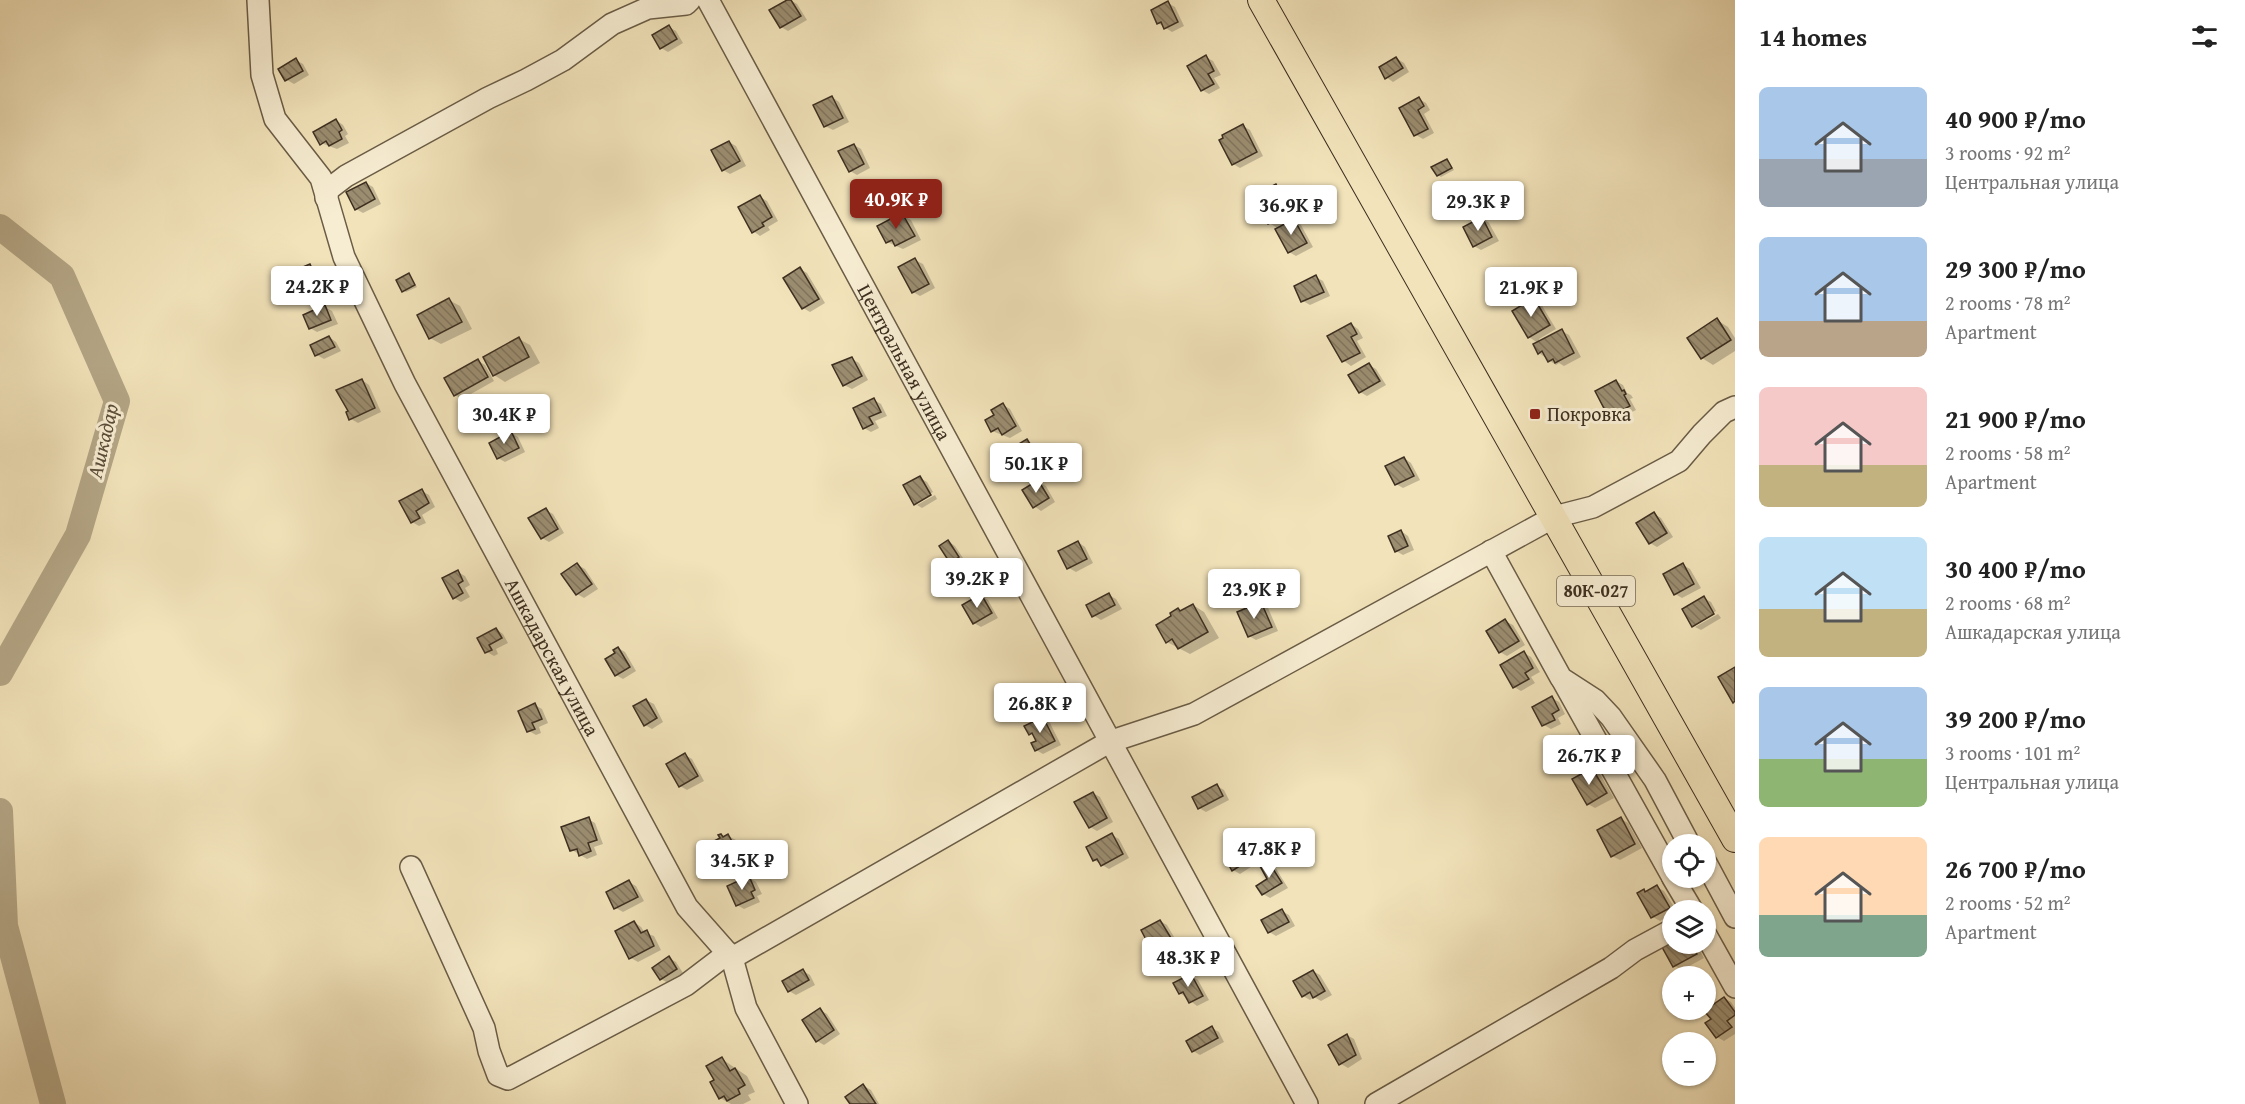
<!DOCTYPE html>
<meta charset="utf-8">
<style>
body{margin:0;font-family:"Gentium Book Plus",serif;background:#f2f2f2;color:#222;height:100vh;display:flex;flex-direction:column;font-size:22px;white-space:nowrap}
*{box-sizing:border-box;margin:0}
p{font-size:20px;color:#767676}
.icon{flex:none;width:33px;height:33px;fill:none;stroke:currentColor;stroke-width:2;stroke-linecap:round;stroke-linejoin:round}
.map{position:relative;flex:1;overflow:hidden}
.details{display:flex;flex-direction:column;background:#fff;width:510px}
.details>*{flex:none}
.buttons{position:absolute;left:1662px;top:834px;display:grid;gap:12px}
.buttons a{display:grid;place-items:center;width:54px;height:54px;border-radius:50%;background:#fff;box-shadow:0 2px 4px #0004;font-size:30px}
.price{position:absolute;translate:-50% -51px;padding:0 14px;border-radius:6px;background:#fff;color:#222;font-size:20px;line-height:39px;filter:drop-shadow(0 2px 3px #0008)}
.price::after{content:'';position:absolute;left:50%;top:36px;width:18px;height:14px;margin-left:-9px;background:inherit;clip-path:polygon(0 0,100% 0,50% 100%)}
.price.on{background:#8f2418;color:#fff}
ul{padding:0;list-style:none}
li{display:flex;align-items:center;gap:18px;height:150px;padding:0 24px}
li span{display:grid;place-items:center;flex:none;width:168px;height:120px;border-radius:9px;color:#555}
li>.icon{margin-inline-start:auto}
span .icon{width:72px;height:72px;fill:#fffc;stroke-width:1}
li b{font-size:26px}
h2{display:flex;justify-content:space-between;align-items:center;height:72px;padding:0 24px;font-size:26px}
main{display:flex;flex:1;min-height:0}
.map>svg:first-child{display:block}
</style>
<main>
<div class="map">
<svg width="1735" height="1104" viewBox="0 0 1735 1104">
<defs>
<pattern id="building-back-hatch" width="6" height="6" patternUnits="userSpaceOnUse" patternTransform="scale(1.5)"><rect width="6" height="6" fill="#9b8d70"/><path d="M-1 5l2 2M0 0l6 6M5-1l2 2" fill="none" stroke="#80745c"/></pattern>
</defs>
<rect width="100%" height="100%" fill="#f2e3ba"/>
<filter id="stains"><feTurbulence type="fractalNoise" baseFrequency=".00333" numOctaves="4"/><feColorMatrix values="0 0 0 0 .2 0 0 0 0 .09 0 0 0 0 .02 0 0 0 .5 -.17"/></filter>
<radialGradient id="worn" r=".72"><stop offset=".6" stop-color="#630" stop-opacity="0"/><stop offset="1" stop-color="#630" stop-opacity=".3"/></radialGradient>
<g fill="#0003">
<polygon points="790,0 797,4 807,20 788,31 781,27"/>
<polygon points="1168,3 1175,7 1184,26 1172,32 1158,23"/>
<polygon points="669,27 676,31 683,43 668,52 661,48"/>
<polygon points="1206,57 1213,61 1221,75 1214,78 1220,88 1209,94 1202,90"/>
<polygon points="1396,58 1404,63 1409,72 1393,82 1386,77"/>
<polygon points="296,60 303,64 309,75 294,84 287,80 280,69"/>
<polygon points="832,97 839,102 849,122 833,130 825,126"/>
<polygon points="1419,99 1426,103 1430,110 1424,114 1434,133 1423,139 1416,135 1401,108"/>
<polygon points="336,120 343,125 348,134 345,136 349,143 337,149 321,143"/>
<polygon points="1243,126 1250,130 1263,156 1240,168 1233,164"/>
<polygon points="729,142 736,146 746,166 730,174 723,170"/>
<polygon points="854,145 861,149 870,168 857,175 850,171"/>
<polygon points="1447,160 1454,170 1441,177 1438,175"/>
<polygon points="366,183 373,187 381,204 363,213 356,209"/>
<polygon points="1276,186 1283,190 1297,217 1291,220 1301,225 1313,247 1296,256 1289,252 1279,229 1269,223"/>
<polygon points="760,197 767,201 778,221 768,227 770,230 760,236 753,231"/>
<polygon points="898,216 903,216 911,220 921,240 903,249 887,242"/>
<polygon points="1482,218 1489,223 1499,241 1481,250 1474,246"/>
<polygon points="915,260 923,264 935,288 920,296 913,292"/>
<polygon points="310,266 317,270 325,288 302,299 295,295"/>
<polygon points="800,269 807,273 825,303 810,312 803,308"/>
<polygon points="409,275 417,287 406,292 403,290"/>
<polygon points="1316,277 1323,281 1330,296 1310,305 1303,301"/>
<polygon points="449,300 460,306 472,329 441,344 430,338"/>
<polygon points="1534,300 1541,304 1556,329 1539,339 1540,342 1562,331 1569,335 1581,357 1564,366 1559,363 1556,365 1539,353 1538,343 1529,337"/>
<polygon points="325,307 332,311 338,324 317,332 310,328"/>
<polygon points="1717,320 1728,327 1735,338 1735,351 1713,365 1702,358"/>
<polygon points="1351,324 1358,329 1363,338 1357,341 1366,357 1351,366 1344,361 1329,337"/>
<polygon points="329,337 336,342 341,351 324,359 317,355"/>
<polygon points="519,339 530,345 540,363 505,382 494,375"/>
<polygon points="852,359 859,363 868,380 852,389 844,385"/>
<polygon points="478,361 485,365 494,381 462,399 455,395"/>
<polygon points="1369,365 1376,369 1386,385 1367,396 1360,392"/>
<polygon points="362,380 369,385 381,412 358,423 351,419 344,400"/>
<polygon points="1616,381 1623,385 1627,393 1631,395 1633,398 1630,399 1636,410 1630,413 1633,419 1627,421 1622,418 1618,421 1611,416"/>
<polygon points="874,400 881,404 887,416 875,421 879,428 871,432 864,428"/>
<polygon points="1003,405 1010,409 1022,431 1010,438 992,431 996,415"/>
<polygon points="511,433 518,437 525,452 505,462 498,458"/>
<polygon points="1027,441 1035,445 1045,463 1038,467 1029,460 1027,462 1020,458"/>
<polygon points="1404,458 1411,463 1420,480 1403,488 1396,484"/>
<polygon points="920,478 927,482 933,492 917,501 917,504 915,504"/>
<polygon points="1038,482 1046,486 1055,502 1041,511 1034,506"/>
<polygon points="422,491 429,495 435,507 422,515 426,523 419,526 412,522"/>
<polygon points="935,495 937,499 922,508 917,505"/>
<polygon points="546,510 553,514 564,533 549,542 542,538"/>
<polygon points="1654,514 1661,518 1673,537 1657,547 1650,543"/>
<polygon points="1401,531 1408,536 1414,550 1403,555 1396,551"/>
<polygon points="948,541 955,546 965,561 958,566 951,562"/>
<polygon points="1078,542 1085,547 1093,563 1076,572 1069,568"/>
<polygon points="578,565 585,569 598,589 584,598 577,594"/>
<polygon points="1683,565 1690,569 1701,588 1682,598 1675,594"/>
<polygon points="458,572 465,576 470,585 465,588 470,597 461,602 454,598"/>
<polygon points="1109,595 1116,599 1122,609 1101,620 1093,615"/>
<polygon points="981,596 988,600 998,618 981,627 974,623"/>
<polygon points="1704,598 1711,602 1716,611 1695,623 1695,626 1693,626"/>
<polygon points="1261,604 1268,608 1278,631 1256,640 1249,636"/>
<polygon points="1193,605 1204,612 1219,638 1190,654 1167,642 1174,616 1178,610 1181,612"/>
<polygon points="1718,614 1721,618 1701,630 1695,627"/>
<polygon points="1505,621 1513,625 1525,645 1507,656 1500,652"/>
<polygon points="496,629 503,634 508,643 496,649 498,654 494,656 487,652 479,638"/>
<polygon points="618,648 625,652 636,671 623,679 616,675"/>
<polygon points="1524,653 1531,657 1540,672 1531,677 1535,683 1521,691 1514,687"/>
<polygon points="1552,698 1559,702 1565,714 1558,718 1561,724 1551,729 1544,725"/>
<polygon points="646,700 654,704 663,722 652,729 645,725"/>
<polygon points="535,705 542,709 548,723 539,727 541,733 536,735 529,731"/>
<polygon points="1043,719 1050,723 1061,745 1043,754 1036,750 1038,742 1036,737 1030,734"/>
<polygon points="685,755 692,759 704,781 687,790 680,786"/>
<polygon points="1592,770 1600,774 1614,798 1595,808 1588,804"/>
<polygon points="1217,786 1224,790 1229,800 1206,812 1199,808"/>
<polygon points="1093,793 1100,797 1113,822 1097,831 1090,827"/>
<polygon points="588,819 595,823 603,844 594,847 597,855 587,859 572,850"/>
<polygon points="1621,819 1628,823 1642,848 1620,860 1612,856"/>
<polygon points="721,835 725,837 728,836 736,840 742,853 726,862 719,857"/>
<polygon points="1112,835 1119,839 1129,858 1109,869 1094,860"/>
<polygon points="1244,848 1251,852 1257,863 1240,874 1233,870"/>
<polygon points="1268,863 1275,867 1288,888 1270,898 1263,894 1269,880"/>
<polygon points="749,878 756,882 762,894 757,896 760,902 744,909 737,905"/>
<polygon points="629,882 636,886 644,901 623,912 616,908"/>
<polygon points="1657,887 1664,891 1676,910 1672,910 1672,914 1660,921 1653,917 1639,894 1644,891 1647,893"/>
<polygon points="1282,911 1289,915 1295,926 1276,936 1269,932"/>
<polygon points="1160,921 1167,925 1177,942 1160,952 1153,948"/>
<polygon points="634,922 641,927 645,933 654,936 661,950 638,962 631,958"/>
<polygon points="1672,943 1696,944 1704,958 1682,970 1675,966 1664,948"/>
<polygon points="669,958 676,962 683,973 668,983 661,979"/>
<polygon points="803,971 810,975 815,985 796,995 789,991"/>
<polygon points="1313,971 1320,975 1332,995 1321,1001 1314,997 1310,1000 1303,996"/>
<polygon points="1191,976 1198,980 1209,1000 1197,1006 1180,993"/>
<polygon points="1724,998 1731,1002 1735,1008 1735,1034 1724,1041 1717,1037 1713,1020"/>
<polygon points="820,1010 827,1014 840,1034 824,1045 817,1041"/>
<polygon points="1212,1028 1219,1032 1224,1042 1200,1055 1193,1051"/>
<polygon points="1347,1035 1354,1039 1362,1059 1348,1068 1341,1064"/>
<polygon points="722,1059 747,1076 755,1092 748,1095 751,1100 743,1104 731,1104 720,1098 716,1081"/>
<polygon points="864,1086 871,1090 879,1104 851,1104"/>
</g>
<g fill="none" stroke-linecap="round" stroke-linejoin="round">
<g stroke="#b4a686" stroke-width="26">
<polyline points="0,227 62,276 117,401 78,535 0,673"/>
<polyline points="0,811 5,926 53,1104"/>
</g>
</g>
<g fill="url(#building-back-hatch)" stroke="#3d2f20" stroke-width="1.5">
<polygon points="787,0 791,0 801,16 780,28 769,10"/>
<polygon points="1168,1 1178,22 1164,29 1161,22 1157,24 1151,10"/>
<polygon points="669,25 677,39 660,49 652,35"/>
<polygon points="1206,55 1214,71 1208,74 1214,84 1201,91 1187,66"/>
<polygon points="1396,57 1403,68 1385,79 1379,67"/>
<polygon points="296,58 303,71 285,81 278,69"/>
<polygon points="832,96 843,118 824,127 813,105"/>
<polygon points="1419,97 1424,106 1418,110 1428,129 1414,136 1399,108"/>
<polygon points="336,119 342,130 339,132 342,139 329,146 326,141 320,145 313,132"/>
<polygon points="1243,124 1257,152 1232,165 1219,140 1223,138 1222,135"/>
<polygon points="729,141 740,161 722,171 711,150"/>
<polygon points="854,144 864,164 849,172 838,151"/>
<polygon points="1447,159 1452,168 1437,176 1431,167"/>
<polygon points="366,182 375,199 355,210 346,192"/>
<polygon points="1276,184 1291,213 1268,224 1253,196"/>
<polygon points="760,195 772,217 762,223 764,226 752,233 738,207"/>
<polygon points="898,215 899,217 903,215 915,236 895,246 892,240 886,243 877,226"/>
<polygon points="1482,217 1492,237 1473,247 1463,227"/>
<polygon points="1294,219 1307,243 1288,253 1275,229"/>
<polygon points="915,258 929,284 912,293 898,267"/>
<polygon points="310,264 319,284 294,296 284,275"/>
<polygon points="800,267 819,299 802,309 783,278"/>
<polygon points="409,273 415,285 402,292 396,280"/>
<polygon points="1316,275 1324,292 1301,302 1294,286"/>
<polygon points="449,298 462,322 429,339 417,315"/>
<polygon points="1534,298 1550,325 1528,338 1512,311"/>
<polygon points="325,305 331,320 309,329 303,315"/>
<polygon points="1717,318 1731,340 1701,359 1687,338"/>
<polygon points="1351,323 1357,334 1351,337 1360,353 1342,362 1327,336"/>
<polygon points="1562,329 1574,353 1555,363 1553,359 1548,362 1542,351 1538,354 1533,344"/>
<polygon points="329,336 335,347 315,356 310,345"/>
<polygon points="519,337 529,357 493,376 483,357"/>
<polygon points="852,357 862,376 843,386 832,365"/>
<polygon points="478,359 488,377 454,396 444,378"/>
<polygon points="1369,363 1380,381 1359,393 1348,375"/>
<polygon points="362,379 375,408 349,420 346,412 348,411 336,390"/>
<polygon points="1616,380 1622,391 1624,390 1626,394 1624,395 1630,406 1624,409 1626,414 1619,418 1617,414 1609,418 1595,391"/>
<polygon points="874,398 881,412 869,417 873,424 863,429 853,408"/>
<polygon points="1003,403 1016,426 1002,435 998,428 991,432 985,420 994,415 991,410"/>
<polygon points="511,431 519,448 497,459 489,443"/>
<polygon points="1027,439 1039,459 1030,464 1025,455 1019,459 1012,448"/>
<polygon points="1404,457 1414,476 1395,485 1385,466"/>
<polygon points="920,476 931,495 914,505 903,485"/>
<polygon points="1038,480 1049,498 1033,508 1022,490"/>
<polygon points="422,489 429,503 416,511 420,518 411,523 399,501"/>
<polygon points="546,508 558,529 541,539 528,518"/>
<polygon points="1654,512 1667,533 1649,544 1636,523"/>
<polygon points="1401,530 1408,546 1395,552 1388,536"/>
<polygon points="948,540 959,557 950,563 939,546"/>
<polygon points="1078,541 1087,559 1067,569 1058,551"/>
<polygon points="577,563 592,584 576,595 561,574"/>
<polygon points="1683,563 1694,584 1674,595 1663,574"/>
<polygon points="458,570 463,581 458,584 463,593 453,599 442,578"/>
<polygon points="1109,593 1115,605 1092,617 1086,605"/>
<polygon points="981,594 992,613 973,624 962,605"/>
<polygon points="1704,596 1714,614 1692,627 1682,609"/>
<polygon points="1261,602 1272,627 1248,637 1237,612"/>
<polygon points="1193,604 1208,632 1178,649 1172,639 1166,643 1156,625 1171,616 1170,613 1178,608 1180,611"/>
<polygon points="1505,619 1519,641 1499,653 1486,631"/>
<polygon points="496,628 502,638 489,645 492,650 485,653 477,638"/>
<polygon points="618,647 630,667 615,676 605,659 615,653 613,650"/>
<polygon points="1524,651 1533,668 1525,673 1529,679 1513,688 1500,665"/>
<polygon points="1735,667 1735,701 1733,703 1718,677"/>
<polygon points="1552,696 1559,710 1552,714 1555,720 1542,726 1532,707"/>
<polygon points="646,699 657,718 644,726 633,706"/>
<polygon points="535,703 542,719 532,723 535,729 527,732 518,711"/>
<polygon points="1043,717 1055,741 1035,751 1031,743 1036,741 1032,733 1029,735 1024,726"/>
<polygon points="685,753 698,776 679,787 666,764"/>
<polygon points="1592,768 1607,793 1587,805 1572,779"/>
<polygon points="1217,784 1223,796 1198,809 1192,797"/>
<polygon points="1093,792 1107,818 1089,828 1074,802"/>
<polygon points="589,817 597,840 588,843 591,851 579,856 577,849 570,851 561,827"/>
<polygon points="1621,817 1635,844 1611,857 1597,830"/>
<polygon points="1112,833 1123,854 1101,866 1097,859 1093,861 1086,847"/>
<polygon points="721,834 723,837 728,834 736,849 718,859 710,843 720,838 718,835"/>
<polygon points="1244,847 1251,859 1232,871 1225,858"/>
<polygon points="1268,861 1282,883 1262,895 1256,886 1267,879 1260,866"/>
<polygon points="749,876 755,890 751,892 754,898 736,906 727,886"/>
<polygon points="629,880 638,897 614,909 606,892"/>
<polygon points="1657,885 1670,908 1651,918 1637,893 1644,889 1645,892"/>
<polygon points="1282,909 1289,922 1268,933 1261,920"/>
<polygon points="1160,920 1171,938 1151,949 1141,930"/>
<polygon points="634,921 641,933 647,930 654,946 629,959 615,931"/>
<polygon points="1672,942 1672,944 1692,944 1697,954 1673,967 1662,947"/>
<polygon points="669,956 677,969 660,980 652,968"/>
<polygon points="803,969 809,980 788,992 782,981"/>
<polygon points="1313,970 1325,991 1313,998 1310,992 1302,997 1293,981"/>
<polygon points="1191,974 1203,996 1189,1003 1183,992 1179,994 1173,983"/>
<polygon points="1724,997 1735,1012 1735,1015 1727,1021 1732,1027 1716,1038 1705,1023 1711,1019 1704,1011"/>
<polygon points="820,1008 834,1030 816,1042 802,1020"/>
<polygon points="1212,1026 1218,1038 1192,1052 1186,1041"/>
<polygon points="1347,1034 1356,1055 1339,1065 1328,1045"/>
<polygon points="722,1057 730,1071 735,1068 745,1085 738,1089 740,1094 727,1101 724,1096 719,1099 710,1082 714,1080 706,1066"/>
<polygon points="863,1084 876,1104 850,1104 845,1097"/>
</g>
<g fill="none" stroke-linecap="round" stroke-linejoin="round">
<g stroke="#6a5c46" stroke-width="24">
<g id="minor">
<path id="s1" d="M258 0 262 75 275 119 321 178 344 257 405 384 687 907 732 958 746 1008 797 1104"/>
<path id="s2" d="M708 0 1307 1104"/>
<polyline points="326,198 329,189 346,176 488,98 526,80 563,60 612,24 648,8 686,4 690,0"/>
<polyline points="1491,551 1561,678 1595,700 1611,717 1655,780 1689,844"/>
<polyline points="1563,681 1672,876"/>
<polyline points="1706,863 1735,917"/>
<polyline points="411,867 484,1028 489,1051 498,1075 508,1079 686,985 728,953"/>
<polyline points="1673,878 1692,910"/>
<polyline points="1706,935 1735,987"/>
<polyline points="732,958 1109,742 1194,714 1554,517 1593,507 1679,461 1702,434 1724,412 1735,407"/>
<polyline points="1376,1104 1611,968 1635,950 1672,930"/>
</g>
</g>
<g stroke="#3d2f20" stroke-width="28">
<polyline id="major" points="1261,0 1735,839"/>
</g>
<use href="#minor" stroke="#f7edd2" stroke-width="21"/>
<use href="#major" stroke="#f2e3ba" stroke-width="26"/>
</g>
<rect fill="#8f2418" stroke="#f7edd2" stroke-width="2" x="1529" y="408" width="12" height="12" rx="3"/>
<g text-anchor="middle" stroke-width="6" stroke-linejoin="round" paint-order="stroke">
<rect fill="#f7edd2" stroke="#756855" stroke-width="1.5" x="1557" y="576" width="78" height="30" rx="4.5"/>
<g font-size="18" font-weight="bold" fill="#3d2f20">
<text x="1596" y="597">80К-027</text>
</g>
<g font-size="20" fill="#3d2f20" stroke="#f7edd2">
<text dy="7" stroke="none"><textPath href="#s2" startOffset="412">Центральная улица</textPath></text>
<text dy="7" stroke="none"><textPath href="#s1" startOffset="729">Ашкадарская улица</textPath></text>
</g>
<g font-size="20" fill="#3d2f20" stroke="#f7edd2" text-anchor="start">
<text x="1547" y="421">Покровка</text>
</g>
<g font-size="21" font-style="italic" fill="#5b4d3a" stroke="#f7edd2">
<text transform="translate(103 441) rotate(-77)" y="7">Ашкадар</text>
</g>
</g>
<rect width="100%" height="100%" filter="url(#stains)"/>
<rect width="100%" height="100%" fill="url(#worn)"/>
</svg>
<div class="buttons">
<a><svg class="icon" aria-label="locate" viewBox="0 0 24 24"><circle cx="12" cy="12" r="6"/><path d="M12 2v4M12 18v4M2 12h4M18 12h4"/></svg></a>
<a><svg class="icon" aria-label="layers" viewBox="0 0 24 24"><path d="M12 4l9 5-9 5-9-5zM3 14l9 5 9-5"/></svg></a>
<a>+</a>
<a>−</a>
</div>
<b class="price on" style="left:896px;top:230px">40.9K ₽</b>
<b class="price" style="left:1478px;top:232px">29.3K ₽</b>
<b class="price" style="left:1291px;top:236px">36.9K ₽</b>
<b class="price" style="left:317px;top:317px">24.2K ₽</b>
<b class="price" style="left:1531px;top:318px">21.9K ₽</b>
<b class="price" style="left:504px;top:445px">30.4K ₽</b>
<b class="price" style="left:1036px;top:494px">50.1K ₽</b>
<b class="price" style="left:977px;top:609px">39.2K ₽</b>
<b class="price" style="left:1254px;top:620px">23.9K ₽</b>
<b class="price" style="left:1040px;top:734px">26.8K ₽</b>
<b class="price" style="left:1589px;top:786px">26.7K ₽</b>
<b class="price" style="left:1269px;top:879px">47.8K ₽</b>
<b class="price" style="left:742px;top:891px">34.5K ₽</b>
<b class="price" style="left:1188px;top:988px">48.3K ₽</b>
</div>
<section class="details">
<h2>14 homes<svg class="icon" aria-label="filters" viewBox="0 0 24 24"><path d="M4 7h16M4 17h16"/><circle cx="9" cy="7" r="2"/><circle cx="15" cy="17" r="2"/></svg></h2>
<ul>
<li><span style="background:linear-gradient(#a9c7e8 60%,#9aa5b1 0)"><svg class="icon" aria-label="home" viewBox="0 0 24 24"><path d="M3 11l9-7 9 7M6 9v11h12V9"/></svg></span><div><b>40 900 ₽/mo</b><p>3 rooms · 92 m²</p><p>Центральная улица</p></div></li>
<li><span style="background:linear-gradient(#a9c7e8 70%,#b9a48a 0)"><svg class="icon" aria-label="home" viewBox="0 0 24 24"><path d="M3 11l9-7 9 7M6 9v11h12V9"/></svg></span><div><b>29 300 ₽/mo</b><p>2 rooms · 78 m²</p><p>Apartment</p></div></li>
<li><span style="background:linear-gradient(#f6c9c9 65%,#c2b280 0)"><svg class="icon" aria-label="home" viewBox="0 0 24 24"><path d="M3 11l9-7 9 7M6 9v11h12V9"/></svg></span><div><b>21 900 ₽/mo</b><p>2 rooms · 58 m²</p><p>Apartment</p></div></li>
<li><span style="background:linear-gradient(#bfe0f5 60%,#c2b280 0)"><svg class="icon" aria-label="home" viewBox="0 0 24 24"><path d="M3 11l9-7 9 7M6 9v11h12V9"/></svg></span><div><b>30 400 ₽/mo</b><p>2 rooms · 68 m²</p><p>Ашкадарская улица</p></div></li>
<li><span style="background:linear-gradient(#a9c7e8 60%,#8fb573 0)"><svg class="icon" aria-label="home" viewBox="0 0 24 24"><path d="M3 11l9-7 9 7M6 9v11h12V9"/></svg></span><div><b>39 200 ₽/mo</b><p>3 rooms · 101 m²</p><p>Центральная улица</p></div></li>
<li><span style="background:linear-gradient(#ffd9b3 65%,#7fa58c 0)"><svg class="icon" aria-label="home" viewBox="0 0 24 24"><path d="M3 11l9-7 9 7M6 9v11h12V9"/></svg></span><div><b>26 700 ₽/mo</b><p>2 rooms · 52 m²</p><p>Apartment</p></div></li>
</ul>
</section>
</main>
